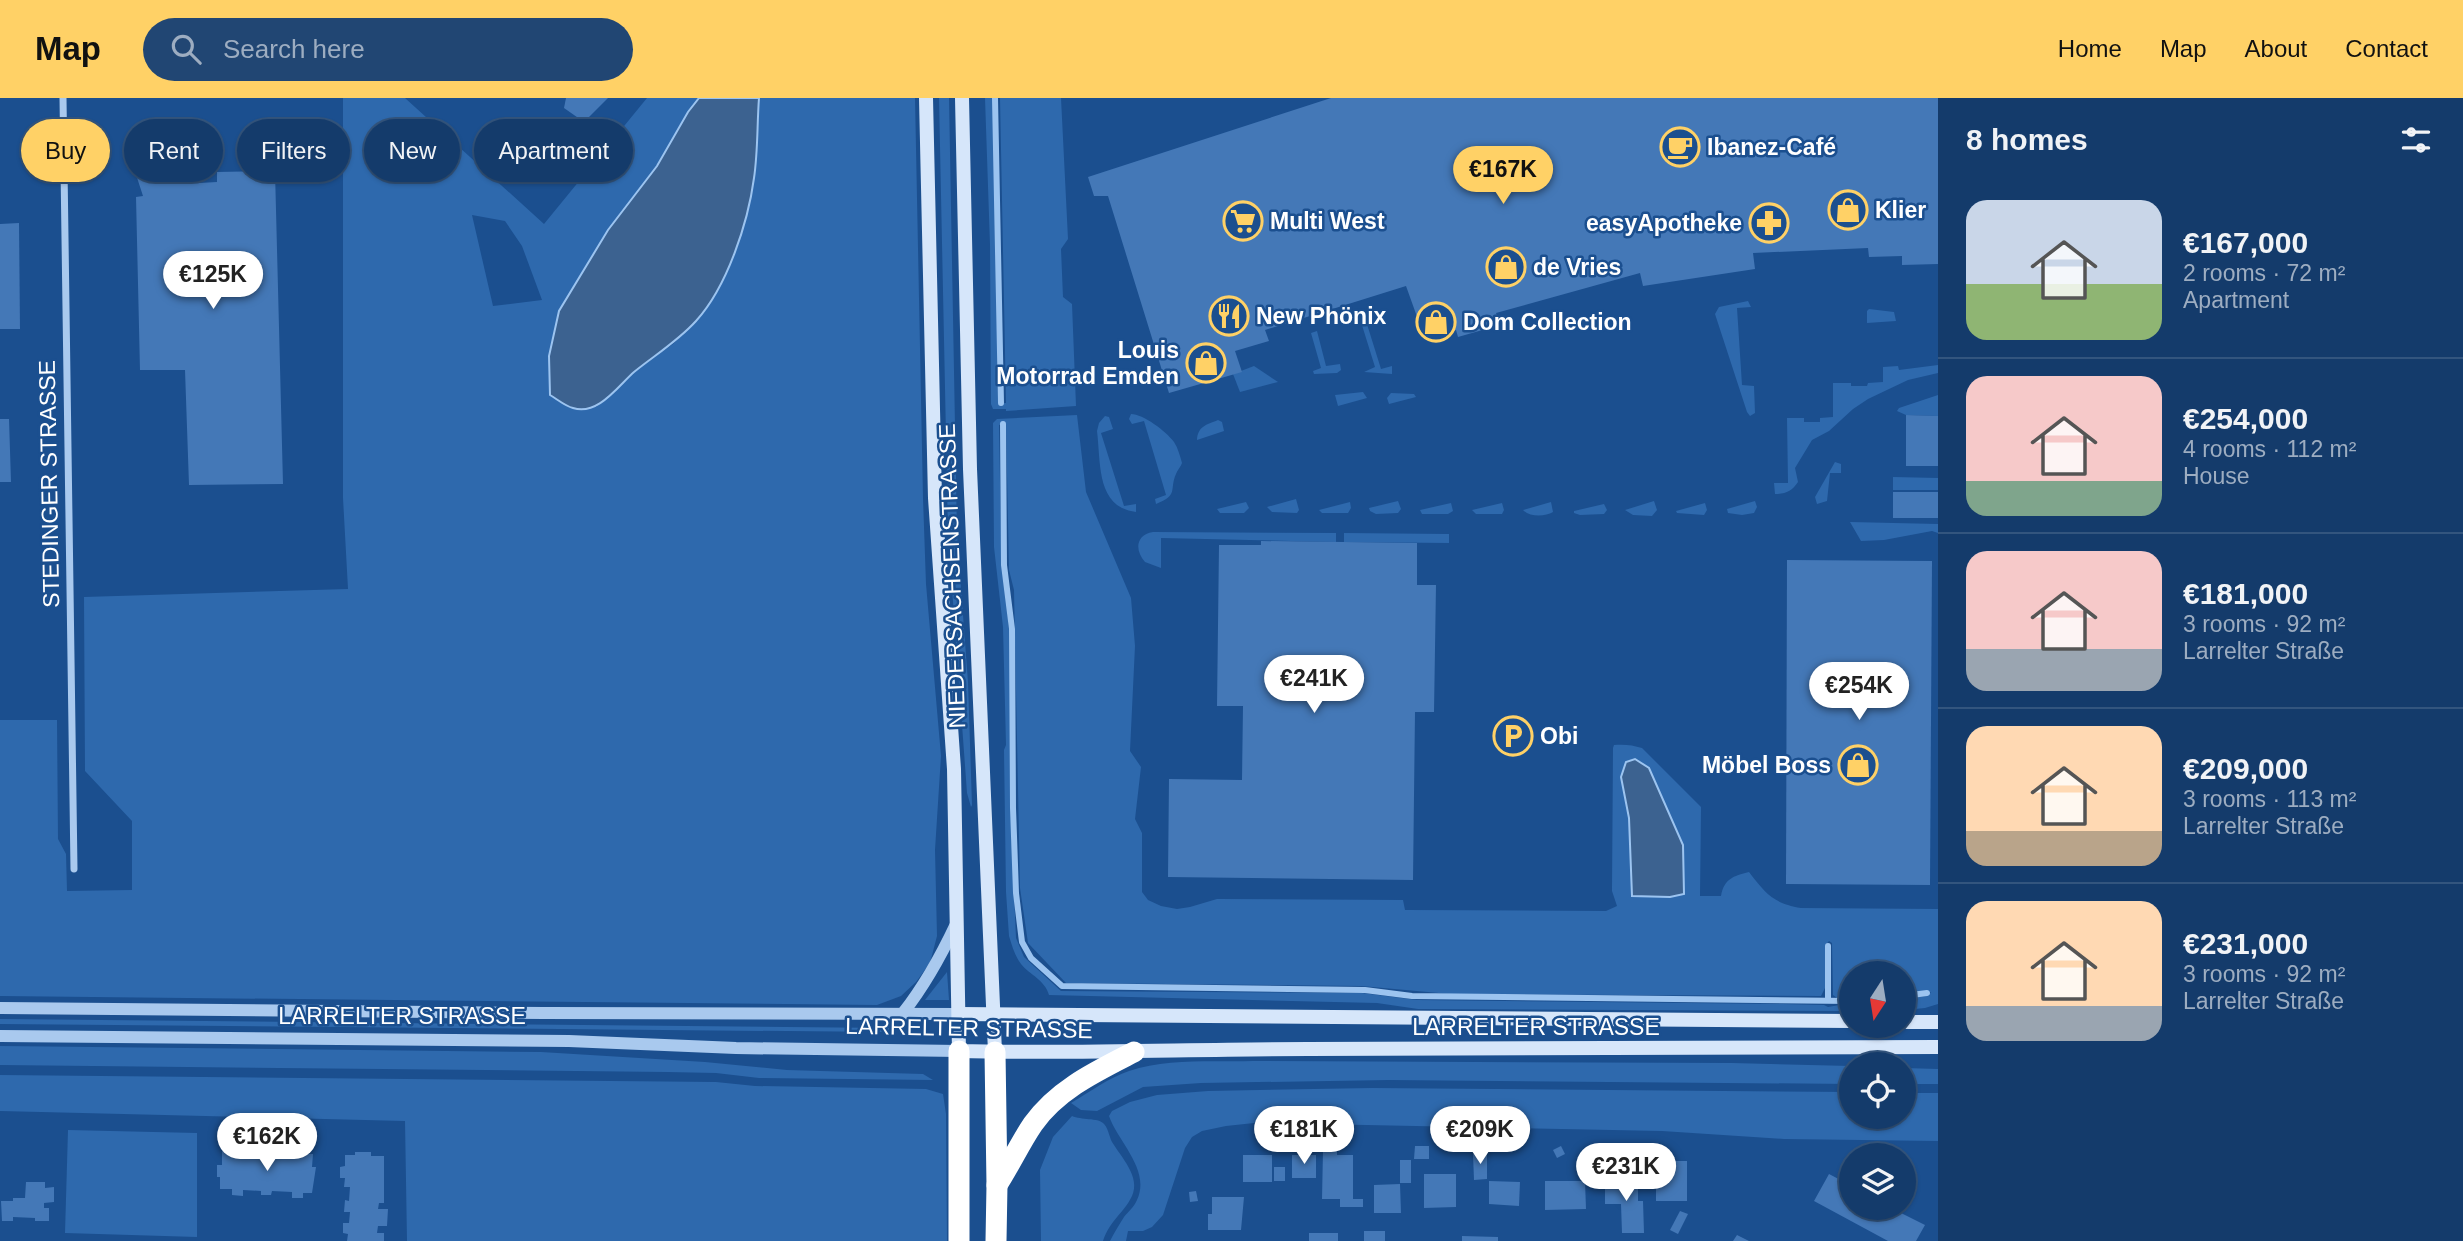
<!DOCTYPE html>
<meta charset="utf-8">
<style>
body{margin:0;font-family:Arial,sans-serif;background:#214673;color:#f1f3f6;height:100vh;display:flex;flex-direction:column;font-size:26px;white-space:nowrap}
*{box-sizing:border-box;margin:0}
p{font-size:23px;color:#9dadc1}
.icon{flex:none;width:38px;height:38px;fill:none;stroke:currentColor;stroke-width:2;stroke-linecap:round;stroke-linejoin:round}
.map{position:relative;flex:1;overflow:hidden}
.sheet{display:flex;flex-direction:column;background:#143b6b;width:525px}
.sheet>*{flex:none}
.top-card{position:absolute;left:21px;top:21px;width:665px;height:63px;display:flex;gap:14px}
.needle{width:46px;rotate:192deg}
.controls{position:absolute;left:1839px;top:863px;display:grid;gap:14px}
.controls a{display:grid;place-items:center;width:77px;height:77px;border-radius:50%;background:#143b6b;box-shadow:0 2px 5px #0004,0 0 0 2px #33557e;font-size:35px}
.price{position:absolute;translate:-50% -60px;padding:0 16px;border-radius:24px;background:#fff;color:#222;font-size:23px;line-height:46px;filter:drop-shadow(0 2px 4px #0008)}
.price::after{content:'';position:absolute;left:50%;top:42px;width:21px;height:16px;margin-left:-10px;background:inherit;clip-path:polygon(0 0,100% 0,50% 100%)}
.price.on{background:#ffd166;color:#111}
ul{padding:0;list-style:none}
li{display:flex;align-items:center;gap:21px;height:175px;padding:0 28px}
li+li{border-top:2px solid #33557e}
li span{display:grid;place-items:center;flex:none;width:196px;height:140px;border-radius:21px;color:#555}
li>.icon{margin-inline-start:auto}
span .icon{width:84px;height:84px;fill:#fffc;stroke-width:1}
li b{font-size:30px}
h2{display:flex;justify-content:space-between;align-items:center;height:84px;padding:0 28px;font-size:30px}
.tag{padding:0 24px;border-radius:32px;background:#143b6b;box-shadow:0 2px 5px #0004,0 0 0 2px #33557e;font-size:24px;line-height:63px}
.tag.on{background:#ffd166;color:#111}
header{display:flex;align-items:center;gap:42px;box-sizing:border-box;height:98px;padding:0 35px;background:#ffd166;color:#111}
header strong{font-size:33px}
nav{display:flex;gap:38px;margin-inline-start:auto;font-size:24px}
.search{width:490px;height:63px;background:#214673;display:flex;align-items:center;gap:18px;box-sizing:border-box;padding:0 24px;border-radius:38px;color:#9dadc1;font-size:26px}
main{display:flex;flex:1;min-height:0}
.map>svg:first-child{display:block}
</style>
<header>
<strong>Map</strong>
<div class="search"><svg class="icon" aria-label="search" viewBox="0 0 24 24"><circle cx="10" cy="10" r="6"/><path d="M15 15l6 6"/></svg>Search here</div>
<nav><a>Home</a><a>Map</a><a>About</a><a>Contact</a></nav>
</header>
<main>
<div class="map">
<svg width="1938" height="1143" viewBox="0 0 1938 1143">
<rect width="100%" height="100%" fill="#1b4f8f"/>
<g fill="#2e69ad" fill-rule="evenodd">
<path d="M343 0H405L544 126 647 0H699L688 14 657 68 608 132 559 213 596 309 634 274 673 246 697 222 731 161 745 120 754 81 759 0H915L923 400 926 486 941 658 935 752 937 838 930 865 916 884 901 898 877 907 0 898V622H57L58 741 66 756 67 793 132 792V723L85 673 84 499 348 491 343 400ZM472 117 505 123 522 148 542 202 493 208Z"/>
<polygon points="939,0 949,0 957,437 968,584 972,707 971,709 967,695 948,435"/>
<polygon points="985,0 994,0 998,305 1006,305 1000,0 1061,0 1068,141 1061,151 1063,199 1072,206 1076,308 1006,313 1006,311 993,311 991,306 990,147"/>
<polygon points="1748,203 1751,209 1737,210 1742,287 1754,288 1755,315 1750,318 1747,314 1715,216 1719,209"/>
<polygon points="1869,211 1894,214 1896,223 1867,225 1867,213"/>
<polygon points="1366,223 1381,271 1392,268 1392,276 1364,274 1375,269 1361,224"/>
<polygon points="1317,233 1326,268 1340,266 1341,272 1337,275 1314,276 1313,273 1321,270 1311,235"/>
<path d="M1938 267V275L1908 282 1868 301 1853 311 1829 333 1812 342 1795 370 1798 384C1792 393 1786 396 1775 396L1774 385H1788L1787 320H1804V324H1820V320L1833 319V285H1851V288H1867L1868 285 1883 284V269L1898 268 1899 272Z"/>
<polygon points="1254,268 1278,284 1240,294 1233,276"/>
<polygon points="1363,294 1367,300 1338,308 1335,297"/>
<polygon points="1391,295 1414,296 1416,299 1389,306 1387,300"/>
<polygon points="1938,297 1938,318 1906,317 1897,313 1899,310"/>
<path d="M1131 316C1143 316 1166 333 1174 344 1178 350 1180 358 1182 365 1181 369 1177 372 1176 376 1169 392 1179 397 1156 406L1155 401 1166 397 1144 323 1132 326 1129 321Z"/>
<path d="M1077 317 1086 394 1131 500 1135 548 1130 653 1141 669 1135 721 1142 735V794L1148 802 1161 808 1177 811 1190 809 1217 801 1403 802 1405 812 1606 813 1617 808 1612 793 1613 650 1614 647C1624 646 1633 647 1642 650L1701 709 1700 798H1721C1724 781 1733 778 1749 774 1766 796 1773 805 1801 810L1938 811V906L1925 910 1904 912V900L1928 898 1931 894 1904 895V875H1852L1851 900H1837L1833 897 1832 845 1829 843 1825 848V890L1821 898 1450 896 1361 888 1066 885 1028 845 1020 790 1014 492 1009 472 1006 326 999 327 1001 441 1009 532 1012 635 1010 702 1016 840 1024 859 1061 893 1362 895 1417 902 1783 906 1824 907 1828 909 1851 905 1852 913 1418 911 1377 905 1049 897C1045 882 1030 877 1021 866 1015 858 1012 848 1009 838L1006 794 1004 652 1006 647 1003 529 994 449 993 325 997 321ZM1621 679 1665 709 1683 747 1684 796 1632 798 1629 720Z"/>
<path d="M1105 318 1109 319 1113 331 1101 335 1124 408 1136 406V414C1096 409 1101 365 1097 333L1099 325Z"/>
<path d="M1218 322 1222 324 1224 333 1197 342C1198 328 1206 327 1218 322Z"/>
<polygon points="1835,364 1841,366 1841,375 1830,375 1827,403 1817,406 1815,399"/>
<polygon points="1893,379 1938,380 1938,392 1893,392"/>
<polygon points="1296,401 1299,412 1297,415 1272,414 1267,409"/>
<polygon points="1398,403 1401,411 1398,415 1376,416 1370,413 1369,410"/>
<polygon points="1654,403 1657,412 1652,418 1633,417 1625,412"/>
<polygon points="1755,403 1757,409 1754,415 1742,417 1728,415 1727,411"/>
<polygon points="1246,404 1249,410 1244,415 1220,415 1217,411"/>
<polygon points="1350,404 1351,410 1348,415 1322,415 1319,412"/>
<path d="M1551 404 1553 414C1545 419 1529 419 1523 412Z"/>
<polygon points="1451,405 1453,413 1448,416 1422,416 1420,412"/>
<polygon points="1502,405 1504,412 1502,416 1476,416 1472,412"/>
<polygon points="1705,405 1707,412 1704,417 1677,415 1676,413"/>
<polygon points="1604,406 1607,412 1604,416 1580,417 1574,415 1574,413"/>
<polygon points="1850,424 1938,426 1938,435 1932,433 1884,442 1861,443"/>
<path d="M1153 434 1336 435V444L1161 440V470L1145 464C1135 453 1135 437 1153 434Z"/>
<polygon points="1344,435 1449,436 1449,445 1344,444"/>
<polygon points="947,874 949,902 925,902"/>
<polygon points="0,921 889,930 889,934 0,926"/>
<polygon points="0,948 541,954 705,964 787,972 923,976 933,982 759,980 716,975 667,974 0,967"/>
<path d="M1253 963 1732 965 1851 968 1852 986 1389 982 1201 985 1143 989 1097 1013 1081 1012 1071 1005C1090 994 1108 980 1129 973 1167 960 1213 964 1253 963Z"/>
<polygon points="1904,970 1938,971 1938,986 1904,986"/>
<polygon points="0,977 716,984 755,988 926,991 943,996 946,1016 947,1143 407,1143 405,1023 0,1013"/>
<path d="M1372 990 1851 994 1852 1018H1904V995H1938V1043L1784 1041 1662 1033 1366 1027 1254 1025 1226 1028 1202 1033 1192 1039 1185 1050 1163 1117 1152 1129 1143 1133H1128L1126 1143H1110C1114 1135 1119 1127 1124 1119 1128 1114 1134 1109 1137 1102 1151 1072 1118 1044 1109 1018L1112 1013 1130 1004 1157 997 1208 993Z"/>
<path d="M1072 1018C1081 1022 1098 1020 1103 1025 1108 1029 1109 1038 1112 1044 1121 1059 1141 1079 1132 1098 1124 1115 1110 1122 1103 1143H1041L1040 1072 1053 1039Z"/>
<polygon points="68,1032 197,1035 197,1139 65,1135"/>
</g>
<g fill="#3c6290" stroke="#9cc4f0" stroke-width="2">
<path d="M699 0H759C757 26 758 54 754 80 748 125 727 189 696 223 678 243 655 257 634 274 618 288 598 318 573 310 565 308 557 301 550 297L549 258 559 213 608 132 657 68 688 14Z"/>
<polygon points="1635,661 1649,670 1683,747 1684,796 1670,799 1632,798 1629,720 1621,679 1626,664"/>
</g>
<g fill="none" stroke-linecap="round" stroke-linejoin="round">
<g stroke="#9cc4f0" stroke-width="6">
<polyline points="995,0 1001,305"/>
<polyline points="1003,326 1004,467 1012,531 1013,710 1016,795 1022,844 1031,860 1062,888 1365,892 1412,898 1852,903"/>
<polyline points="1904,898 1927,895"/>
<polyline points="1828,902 1828,848"/>
</g>
</g>
<g fill="#4478b7">
<polygon points="566,0 608,0 584,24 564,10"/>
<polygon points="1331,0 1938,0 1938,166 1902,167 1902,158 1869,159 1868,150 1753,155 1755,171 1643,188 1640,175 1496,215 1500,227 1458,239 1456,232 1425,241 1406,188 1265,232 1269,243 1235,253 1242,274 1169,295 1108,98 1094,98 1088,79"/>
<polygon points="156,39 157,48 172,48 173,74 199,74 199,85 217,84 217,74 275,73 283,386 189,387 185,272 140,272 136,99 143,98 127,49"/>
<polygon points="19,125 20,231 0,231 0,126"/>
<polygon points="1906,317 1938,318 1938,368 1906,368"/>
<polygon points="0,321 9,321 11,384 0,384"/>
<rect x="1893" y="394" width="45" height="26"/>
<polygon points="1261,443 1417,445 1417,487 1436,487 1434,614 1415,614 1413,782 1168,779 1169,681 1242,682 1243,608 1217,608 1219,447 1261,447"/>
<polygon points="1787,462 1932,463 1930,787 1786,786"/>
<polygon points="1415,1048 1429,1048 1429,1061 1414,1061"/>
<polygon points="1561,1048 1565,1056 1557,1060 1553,1052"/>
<polygon points="222,1052 313,1056 312,1069 316,1069 312,1095 303,1095 303,1100 292,1100 292,1094 272,1093 271,1097 261,1097 261,1093 243,1092 243,1098 232,1097 232,1091 220,1091 220,1079 217,1079 217,1067 222,1067"/>
<polygon points="1323,1052 1337,1052 1337,1057 1353,1057 1353,1101 1363,1101 1363,1109 1340,1109 1340,1101 1322,1101"/>
<polygon points="355,1054 371,1054 371,1058 384,1058 384,1105 379,1105 378,1111 388,1111 387,1128 378,1128 377,1135 384,1135 384,1143 347,1143 348,1136 343,1135 343,1125 349,1125 350,1114 344,1114 345,1102 349,1103 350,1089 344,1089 345,1080 340,1080 340,1069 345,1068 345,1057 355,1057"/>
<polygon points="1487,1055 1487,1081 1474,1082 1473,1056"/>
<rect x="1243" y="1057" width="29" height="27"/>
<rect x="1292" y="1057" width="24" height="23"/>
<polygon points="1600,1057 1608,1058 1608,1071 1599,1070"/>
<rect x="1400" y="1062" width="11" height="23"/>
<rect x="1656" y="1063" width="31" height="40"/>
<rect x="1274" y="1069" width="11" height="14"/>
<polygon points="1424,1076 1456,1076 1456,1109 1424,1110"/>
<polygon points="1829,1076 1852,1088 1852,1110 1891,1110 1925,1127 1916,1143 1888,1143 1814,1103"/>
<polygon points="1605,1080 1638,1080 1638,1103 1643,1103 1644,1135 1622,1135 1621,1106 1605,1106"/>
<polygon points="1489,1083 1520,1084 1519,1108 1489,1106"/>
<polygon points="1545,1083 1585,1083 1586,1111 1545,1112"/>
<polygon points="26,1084 45,1084 45,1090 54,1089 54,1104 44,1105 44,1110 49,1110 49,1123 35,1123 35,1120 13,1119 13,1123 2,1123 1,1103 13,1103 13,1100 25,1100"/>
<polygon points="1400,1086 1401,1115 1374,1115 1374,1087"/>
<polygon points="1196,1093 1198,1103 1190,1104 1189,1094"/>
<polygon points="1212,1099 1244,1099 1241,1132 1208,1132 1208,1116 1212,1116"/>
<polygon points="1680,1113 1688,1116 1678,1136 1670,1132"/>
<rect x="1364" y="1133" width="21" height="10"/>
<rect x="1309" y="1135" width="29" height="8"/>
<polygon points="1737,1137 1749,1143 1733,1143"/>
<polygon points="1462,1138 1498,1139 1498,1143 1462,1143"/>
</g>
<g fill="none" stroke-linecap="round" stroke-linejoin="round">
<polyline stroke="#a9c9ee" stroke-width="7" points="63,0 74,771"/>
<g stroke="#a9c9ee" stroke-width="12">
<polyline points="0,910 544,915 959,916"/>
<path d="M903 915C925 887 941 858 956 826"/>
<polyline points="0,938 569,943 736,950 959,953"/>
</g>
<g stroke="#d6e6fa" stroke-width="14">
<path d="M926 0 935 400 954 671 959 953C1076 956 1192 951 1308 951 1518 951 1728 951 1938 949"/>
<polyline points="962,0 970,371 995,954"/>
<polyline points="959,916 1852,923"/>
<polyline points="1904,924 1938,924"/>
</g>
<g stroke="#fff" stroke-width="21">
<polyline points="995,954 997,1087 996,1143"/>
<path d="M997 1087C1010 1067 1020 1045 1033 1026 1058 991 1097 973 1134 954"/>
<polyline points="959,1143 959,953"/>
</g>
</g>
<defs>
<g id="cafe-ring" transform="scale(2.0125)"><circle r="9.5" fill="#1b4f8f" stroke="#ffd166" stroke-width="1.5"/><path d="M-5.5-4.5H6V0H3Q3 3.5 0 3.5H-2.5Q-5.5 3.5-5.5 0ZM3-3.2v2h1.7v-2ZM-6 4.5H4V6H-6Z" fill="#ffd166"/></g>
<g id="shop-ring" transform="scale(2.0125)"><circle r="9.5" fill="#1b4f8f" stroke="#ffd166" stroke-width="1.5"/><path d="M-5-2.5h2.3a2.7 3.5 0 0 1 5.4 0H5L5.5 6h-11ZM-1.5-2.5h3a1.5 2.3 0 0 0-3 0Z" fill="#ffd166"/></g>
<g id="supermarket-ring" transform="scale(2.0125)"><circle r="9.5" fill="#1b4f8f" stroke="#ffd166" stroke-width="1.5"/><path d="M-6-5.5h2.5l.6 2H6L4.5 2H-2.5L-4.4-4H-6ZM-1.5 3.2a1.3 1.3 0 1 0 .1 0ZM3 3.2a1.3 1.3 0 1 0 .1 0Z" fill="#ffd166"/></g>
<g id="pharmacy-ring" transform="scale(2.0125)"><circle r="9.5" fill="#1b4f8f" stroke="#ffd166" stroke-width="1.5"/><path d="M-2-6h4v4h4v4h-4v4h-4v-4h-4v-4h4Z" fill="#ffd166"/></g>
<g id="restaurant-ring" transform="scale(2.0125)"><circle r="9.5" fill="#1b4f8f" stroke="#ffd166" stroke-width="1.5"/><path d="M-5-6h1v4h1v-4h1v4h1v-4h1v5L-1.5 .5V6h-2V.5L-5-1ZM5-6V6H3V1.5H1.5Q1.5-4 5-6Z" fill="#ffd166"/></g>
<g id="parking-ring" transform="scale(2.0125)"><circle r="9.5" fill="#1b4f8f" stroke="#ffd166" stroke-width="1.5"/><path d="M-3.5-5.5H1a3.5 3.5 0 0 1 0 7H-1V5.5H-3.5ZM-1-3.4V-.6H.8a1.4 1.4 0 0 0 0-2.8Z" fill="#ffd166"/></g>
</defs>
<g fill-rule="evenodd">
<use href="#cafe-ring" x="1680" y="49"/>
<use href="#shop-ring" x="1848" y="112"/>
<use href="#supermarket-ring" x="1243" y="123"/>
<use href="#pharmacy-ring" x="1769" y="125"/>
<use href="#shop-ring" x="1506" y="169"/>
<use href="#restaurant-ring" x="1229" y="218"/>
<use href="#shop-ring" x="1436" y="224"/>
<use href="#shop-ring" x="1206" y="265"/>
<use href="#parking-ring" x="1513" y="638"/>
<use href="#shop-ring" x="1858" y="667"/>
</g>
<g text-anchor="middle" stroke-width="5" stroke-linejoin="round" paint-order="stroke">
<g font-size="23" font-weight="bold" fill="#fff" stroke="#1b4f8f" text-anchor="start">
<text x="1707" y="57">Ibanez-Café</text>
<text x="1875" y="120">Klier</text>
<text x="1270" y="131">Multi West</text>
<text x="1742" y="133" text-anchor="end">easyApotheke</text>
<text x="1533" y="177">de Vries</text>
<text x="1256" y="226">New Phönix</text>
<text x="1463" y="232">Dom Collection</text>
<text x="1179" y="260" text-anchor="end">Louis<tspan x="1179" dy="26">Motorrad Emden</tspan></text>
<text x="1540" y="646">Obi</text>
<text x="1831" y="675" text-anchor="end">Möbel Boss</text>
</g>
<g font-size="23" fill="#fff" stroke="#1b4f8f">
<text transform="translate(49 386) rotate(-91)" y="8">STEDINGER STRASSE</text>
<text transform="translate(952 478) rotate(-92)" y="8">NIEDERSACHSENSTRASSE</text>
<text x="402" y="926">LARRELTER STRASSE</text>
<text x="1536" y="937">LARRELTER STRASSE</text>
<text transform="translate(969 930) rotate(1)" y="8">LARRELTER STRASSE</text>
</g>
</g>
</svg>
<div class="controls">
<a><svg class="needle" viewBox="-14 -14 28 28"><path d="M0-13l5 13h-10z" fill="#e53935"/><path d="M0 13l5-13h-10z" fill="#9dadc1"/></svg></a>
<a><svg class="icon" aria-label="locate" viewBox="0 0 24 24"><circle cx="12" cy="12" r="6"/><path d="M12 2v4M12 18v4M2 12h4M18 12h4"/></svg></a>
<a><svg class="icon" aria-label="layers" viewBox="0 0 24 24"><path d="M12 4l9 5-9 5-9-5zM3 14l9 5 9-5"/></svg></a>
</div>
<b class="price on" style="left:1503px;top:108px">€167K</b>
<b class="price" style="left:213px;top:213px">€125K</b>
<b class="price" style="left:1314px;top:617px">€241K</b>
<b class="price" style="left:1859px;top:624px">€254K</b>
<b class="price" style="left:1304px;top:1068px">€181K</b>
<b class="price" style="left:1480px;top:1068px">€209K</b>
<b class="price" style="left:267px;top:1075px">€162K</b>
<b class="price" style="left:1626px;top:1105px">€231K</b>
<div class="top-card">
<a class="tag on">Buy</a>
<a class="tag">Rent</a>
<a class="tag">Filters</a>
<a class="tag">New</a>
<a class="tag">Apartment</a>
</div>
</div>
<section class="sheet">
<h2>8 homes<svg class="icon" aria-label="filters" viewBox="0 0 24 24"><path d="M4 7h16M4 17h16"/><circle cx="9" cy="7" r="2"/><circle cx="15" cy="17" r="2"/></svg></h2>
<ul>
<li><span style="background:linear-gradient(#c9d6e8 60%,#8fb573 0)"><svg class="icon" aria-label="home" viewBox="0 0 24 24"><path d="M3 11l9-7 9 7M6 9v11h12V9"/></svg></span><div><b>€167,000</b><p>2 rooms · 72 m²</p><p>Apartment</p></div></li>
<li><span style="background:linear-gradient(#f6c9c9 75%,#7fa58c 0)"><svg class="icon" aria-label="home" viewBox="0 0 24 24"><path d="M3 11l9-7 9 7M6 9v11h12V9"/></svg></span><div><b>€254,000</b><p>4 rooms · 112 m²</p><p>House</p></div></li>
<li><span style="background:linear-gradient(#f6c9c9 70%,#9aa5b1 0)"><svg class="icon" aria-label="home" viewBox="0 0 24 24"><path d="M3 11l9-7 9 7M6 9v11h12V9"/></svg></span><div><b>€181,000</b><p>3 rooms · 92 m²</p><p>Larrelter Straße</p></div></li>
<li><span style="background:linear-gradient(#ffd9b3 75%,#b9a48a 0)"><svg class="icon" aria-label="home" viewBox="0 0 24 24"><path d="M3 11l9-7 9 7M6 9v11h12V9"/></svg></span><div><b>€209,000</b><p>3 rooms · 113 m²</p><p>Larrelter Straße</p></div></li>
<li><span style="background:linear-gradient(#ffd9b3 75%,#9aa5b1 0)"><svg class="icon" aria-label="home" viewBox="0 0 24 24"><path d="M3 11l9-7 9 7M6 9v11h12V9"/></svg></span><div><b>€231,000</b><p>3 rooms · 92 m²</p><p>Larrelter Straße</p></div></li>
</ul>
</section>
</main>
